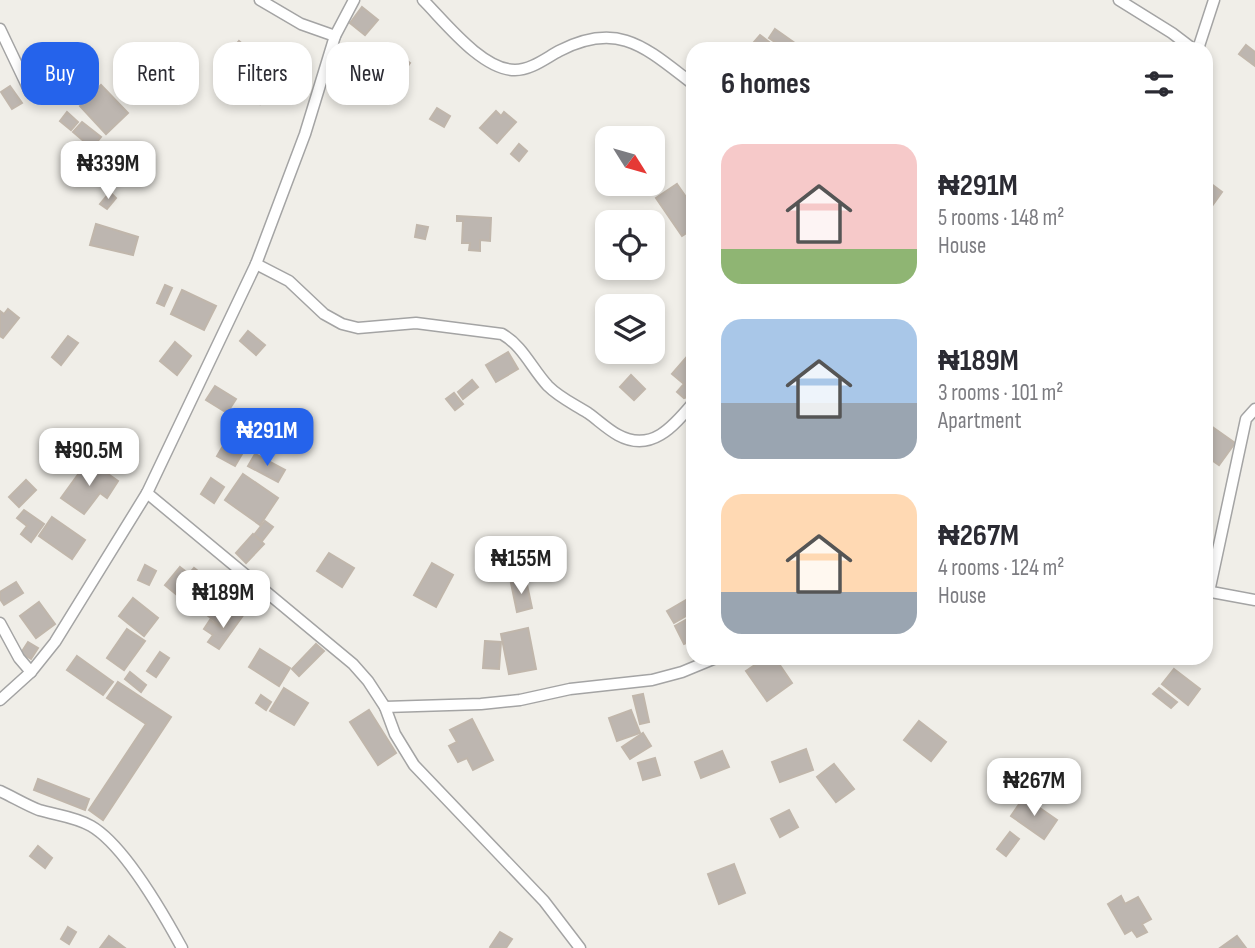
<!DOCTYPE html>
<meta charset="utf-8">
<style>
body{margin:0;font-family:"Sofia Sans Condensed",sans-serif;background:#f2f2f3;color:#2b2b33;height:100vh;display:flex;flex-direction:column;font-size:26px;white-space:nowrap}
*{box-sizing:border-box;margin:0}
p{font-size:23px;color:#7c7c81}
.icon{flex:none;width:38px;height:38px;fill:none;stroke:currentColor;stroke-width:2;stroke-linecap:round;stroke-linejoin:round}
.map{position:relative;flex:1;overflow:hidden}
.panel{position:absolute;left:686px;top:42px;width:527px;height:623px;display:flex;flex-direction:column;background:#fff;border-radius:21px;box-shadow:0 4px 10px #0003}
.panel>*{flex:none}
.banner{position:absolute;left:21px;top:42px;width:560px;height:63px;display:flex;gap:14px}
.needle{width:46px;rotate:127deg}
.tools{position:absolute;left:595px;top:126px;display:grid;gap:14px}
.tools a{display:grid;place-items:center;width:70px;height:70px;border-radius:14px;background:#fff;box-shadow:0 4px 10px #0003;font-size:35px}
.price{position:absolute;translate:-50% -60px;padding:0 16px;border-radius:14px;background:#fff;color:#222;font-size:23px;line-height:46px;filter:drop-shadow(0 2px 4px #0008)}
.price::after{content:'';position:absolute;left:50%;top:42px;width:21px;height:16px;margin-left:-10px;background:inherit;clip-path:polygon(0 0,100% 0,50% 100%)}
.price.on{background:#2563eb;color:#fff}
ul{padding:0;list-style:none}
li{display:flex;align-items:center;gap:21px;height:175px;padding:0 35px}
li span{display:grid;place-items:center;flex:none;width:196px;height:140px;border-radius:21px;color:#555}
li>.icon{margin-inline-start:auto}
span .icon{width:84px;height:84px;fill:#fffc;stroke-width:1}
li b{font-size:30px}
h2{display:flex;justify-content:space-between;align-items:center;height:84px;padding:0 35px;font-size:30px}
.chip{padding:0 24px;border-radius:21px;background:#fff;box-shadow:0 4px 10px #0003;font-size:24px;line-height:63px}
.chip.on{background:#2563eb;color:#fff}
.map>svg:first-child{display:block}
</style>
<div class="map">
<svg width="1255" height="948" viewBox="0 0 1255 948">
<rect width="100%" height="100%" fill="#f0eee8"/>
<g fill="#bdb6b0" stroke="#c0b6ab" stroke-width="2">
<polygon points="362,7 378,20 365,35 350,23"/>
<polygon points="775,29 799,46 797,49 785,49 769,38"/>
<polygon points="760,35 778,49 748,49"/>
<polygon points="239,41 262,61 241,85 218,66"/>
<polygon points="1246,45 1255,52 1255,66 1239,54"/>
<polygon points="147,49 171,65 165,75 141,58"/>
<polygon points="354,54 364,61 361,66 379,79 373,88 344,68"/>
<polygon points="402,57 410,63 398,80 390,74"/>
<polygon points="255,77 271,91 260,104 244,91"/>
<polygon points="101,85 128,113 106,134 80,106"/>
<polygon points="10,86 22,103 12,109 1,92"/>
<polygon points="437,108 450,116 444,127 430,119"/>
<polygon points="496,111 501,116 504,112 516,122 497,143 480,128"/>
<polygon points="67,112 78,122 71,130 60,121"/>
<polygon points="82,122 101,137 92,148 73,132"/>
<polygon points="519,144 527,151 519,161 511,154"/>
<polygon points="111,158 124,174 108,186 96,170"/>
<polygon points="1206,180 1222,192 1207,213 1206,212"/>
<polygon points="677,184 693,207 693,229 682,236 656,198"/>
<polygon points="110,192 116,198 107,209 100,204"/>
<polygon points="457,216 491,218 490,241 480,240 480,251 469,250 470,243 462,243 463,221 457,221"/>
<polygon points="96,224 138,237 133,255 90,245"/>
<polygon points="417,225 428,227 425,239 415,237"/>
<polygon points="165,285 172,288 164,306 157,303"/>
<polygon points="182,290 216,306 204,330 171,314"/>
<polygon points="8,309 19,318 3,338 0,336 0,311 4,314"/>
<polygon points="248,331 265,345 256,355 240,341"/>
<polygon points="68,336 78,343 61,365 52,357"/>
<polygon points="175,342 191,356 177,375 160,361"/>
<polygon points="508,352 518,369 496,382 486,365"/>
<polygon points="691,352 693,353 693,395 684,398 677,392 684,384 672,374"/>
<polygon points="631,375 645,389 634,400 620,387"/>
<polygon points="472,380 478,387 463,399 458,392"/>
<polygon points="215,386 236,399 227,413 206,400"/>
<polygon points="454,393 463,404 455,410 446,399"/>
<polygon points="237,422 255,432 235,466 217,456"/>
<polygon points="1211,426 1235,443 1219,465 1206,456 1206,434"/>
<polygon points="255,454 285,470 278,482 248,466"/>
<polygon points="94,464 118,481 107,498 100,493 84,514 61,498 85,465 90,469"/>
<polygon points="243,474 278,498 260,525 225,500"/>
<polygon points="211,478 224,487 214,503 201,494"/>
<polygon points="26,480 36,490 19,507 9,497"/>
<polygon points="24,510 44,524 31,542 21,534 27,526 17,518"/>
<polygon points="52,517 85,540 72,559 39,536"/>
<polygon points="265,521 273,527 262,541 254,535"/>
<polygon points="253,534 264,544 246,563 236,553"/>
<polygon points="329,553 354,568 342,587 317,571"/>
<polygon points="432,563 453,575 436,607 414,595"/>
<polygon points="145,565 156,571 149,585 138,580"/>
<polygon points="180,567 189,574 194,568 204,576 200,581 209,588 193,608 165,585"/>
<polygon points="526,580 532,608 517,612 511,583"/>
<polygon points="16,582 23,593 4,605 0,599 0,592"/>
<polygon points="216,591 237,608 222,627 201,610"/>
<polygon points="691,597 693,612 674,623 667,611"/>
<polygon points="133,598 158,618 144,636 119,616"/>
<polygon points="39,602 55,624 36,638 20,616"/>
<polygon points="237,609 244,614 219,649 208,642 213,635 204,629 210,620 223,629"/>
<polygon points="693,616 693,640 684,644 675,626"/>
<polygon points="528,628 536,669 509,674 501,634"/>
<polygon points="127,629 145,641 124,670 107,658"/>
<polygon points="485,641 501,642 499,669 483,668"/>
<polygon points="28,642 38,648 31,659 21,653"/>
<polygon points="316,644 324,651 299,676 292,669"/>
<polygon points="260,649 290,668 279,686 249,667"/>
<polygon points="160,652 169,658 156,677 147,671"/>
<polygon points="77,656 113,682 103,695 67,670"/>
<polygon points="765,658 775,658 792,683 767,701 746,671"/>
<polygon points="1174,669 1200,689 1188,705 1162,684"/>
<polygon points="130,672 146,685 141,692 125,679"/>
<polygon points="118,682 171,717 103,820 89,810 146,724 107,698"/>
<polygon points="284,688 308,703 294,725 270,711"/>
<polygon points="1159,688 1177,702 1171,708 1153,694"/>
<polygon points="643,694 649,722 640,724 633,696"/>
<polygon points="261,695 271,702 266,710 256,703"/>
<polygon points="369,710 396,753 378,765 350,722"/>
<polygon points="631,710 640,733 617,741 609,718"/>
<polygon points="472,719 493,760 473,770 467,758 458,762 449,746 457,742 450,730"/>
<polygon points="919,721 946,742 931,761 904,740"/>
<polygon points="643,733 651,746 630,759 622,747"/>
<polygon points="806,749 813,770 780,782 772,762"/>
<polygon points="722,751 729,767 701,778 695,762"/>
<polygon points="655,758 660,775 643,780 638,763"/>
<polygon points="834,764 854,789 836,802 817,777"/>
<polygon points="38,779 89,799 85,810 34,790"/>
<polygon points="1024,797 1057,820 1044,839 1011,816"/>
<polygon points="789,810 798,827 780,837 771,819"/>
<polygon points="1010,832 1019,839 1006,856 997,849"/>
<polygon points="38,846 52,858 45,868 30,856"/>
<polygon points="734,864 745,893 719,904 708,874"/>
<polygon points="1121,896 1125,904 1138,897 1151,919 1142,924 1147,932 1137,937 1132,930 1125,934 1108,904"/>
<polygon points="68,927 76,932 69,944 61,939"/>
<polygon points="500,932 512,939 506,948 491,948 490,947"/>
<polygon points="109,936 125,948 100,948"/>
<polygon points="1237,936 1246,948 1220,948"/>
</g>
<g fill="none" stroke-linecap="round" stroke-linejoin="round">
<g stroke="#a4a4a4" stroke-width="13">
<g id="minor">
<polyline points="260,0 301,24 335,36"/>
<path d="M423 0C445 22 482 70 515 70 531 70 546 58 559 51 619 20 646 48 693 84"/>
<polyline points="1119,0 1172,33 1193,49"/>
<polyline points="0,29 30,92"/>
<polyline points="1198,49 1214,0"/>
<path d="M256 264 289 281 324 314 342 324 358 328 416 323 502 334C523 346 532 369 548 386 560 398 574 404 588 413 598 420 607 429 618 435 651 453 673 427 693 403"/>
<polyline points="147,493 353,664 368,681 385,707 395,734 414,765 544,901 580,948"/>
<polyline points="1206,591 1255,600"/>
<polyline points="1209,592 1246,419 1255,409"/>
<polyline points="0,623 19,658 31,672"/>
<polyline points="0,700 31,672 55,642 147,493 256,264 305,134 335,36 354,0"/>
<polyline points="385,707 481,704 520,700 570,689 652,680 682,672 716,658"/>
<path d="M0 791C13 797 26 805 39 810 56 815 76 817 91 826 124 845 164 915 182 948"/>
</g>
</g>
<use href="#minor" stroke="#fff" stroke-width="10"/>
</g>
</svg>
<div class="tools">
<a><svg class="needle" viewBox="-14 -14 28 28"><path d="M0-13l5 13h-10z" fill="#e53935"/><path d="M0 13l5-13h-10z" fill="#7c7c81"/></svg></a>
<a><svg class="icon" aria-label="locate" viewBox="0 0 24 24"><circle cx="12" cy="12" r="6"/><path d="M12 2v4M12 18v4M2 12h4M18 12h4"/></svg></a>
<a><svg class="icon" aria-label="layers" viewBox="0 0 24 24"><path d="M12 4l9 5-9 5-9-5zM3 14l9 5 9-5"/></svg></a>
</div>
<b class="price" style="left:108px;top:201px">₦339M</b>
<b class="price on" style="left:267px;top:468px">₦291M</b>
<b class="price" style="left:89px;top:488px">₦90.5M</b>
<b class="price" style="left:521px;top:596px">₦155M</b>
<b class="price" style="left:223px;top:630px">₦189M</b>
<b class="price" style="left:1034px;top:818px">₦267M</b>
<div class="banner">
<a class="chip on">Buy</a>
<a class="chip">Rent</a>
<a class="chip">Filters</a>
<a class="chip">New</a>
</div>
<section class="panel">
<h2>6 homes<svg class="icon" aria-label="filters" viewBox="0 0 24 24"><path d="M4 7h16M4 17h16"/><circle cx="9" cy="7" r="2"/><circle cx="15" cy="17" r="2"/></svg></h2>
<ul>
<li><span style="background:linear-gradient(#f6c9c9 75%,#8fb573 0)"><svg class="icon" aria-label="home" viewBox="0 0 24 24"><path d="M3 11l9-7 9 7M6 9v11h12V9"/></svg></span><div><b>₦291M</b><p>5 rooms · 148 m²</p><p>House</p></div></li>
<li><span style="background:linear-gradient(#a9c7e8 60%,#9aa5b1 0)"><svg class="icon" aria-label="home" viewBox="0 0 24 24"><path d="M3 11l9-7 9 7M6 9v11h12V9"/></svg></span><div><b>₦189M</b><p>3 rooms · 101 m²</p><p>Apartment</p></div></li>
<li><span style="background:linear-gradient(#ffd9b3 70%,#9aa5b1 0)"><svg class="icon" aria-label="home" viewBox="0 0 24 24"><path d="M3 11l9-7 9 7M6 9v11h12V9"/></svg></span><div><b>₦267M</b><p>4 rooms · 124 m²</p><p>House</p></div></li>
</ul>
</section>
</div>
